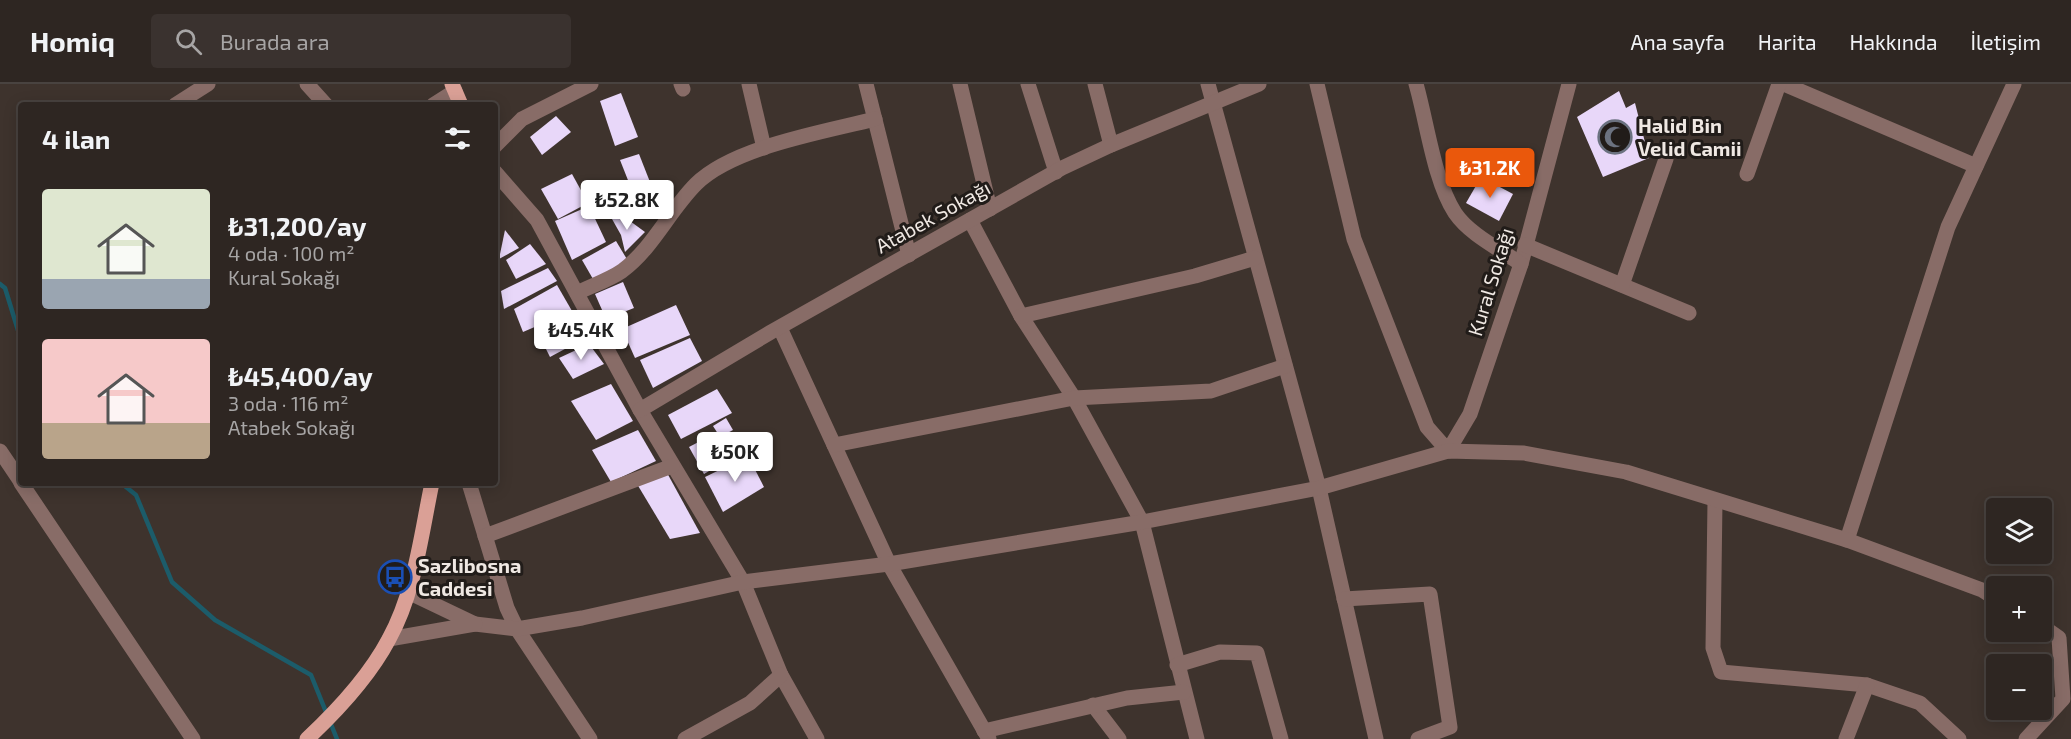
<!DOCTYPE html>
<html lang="tr">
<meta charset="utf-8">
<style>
body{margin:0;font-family:"Exo 2",sans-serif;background:#3a322f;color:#f1f3f6;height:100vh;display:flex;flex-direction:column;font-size:22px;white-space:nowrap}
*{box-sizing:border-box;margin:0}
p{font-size:20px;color:#a7a5a5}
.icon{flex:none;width:33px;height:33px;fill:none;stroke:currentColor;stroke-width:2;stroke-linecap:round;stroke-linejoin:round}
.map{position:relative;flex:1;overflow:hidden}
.side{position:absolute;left:18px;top:18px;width:480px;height:384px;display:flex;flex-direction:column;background:#2e2622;border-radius:6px;box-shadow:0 3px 15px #0003,0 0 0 2px #494340}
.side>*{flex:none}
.fabs{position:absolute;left:1986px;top:414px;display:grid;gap:12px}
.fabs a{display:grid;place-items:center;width:66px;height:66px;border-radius:6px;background:#2e2622;box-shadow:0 3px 15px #0003,0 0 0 2px #494340;font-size:30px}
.price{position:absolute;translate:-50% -51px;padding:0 14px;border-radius:6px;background:#fff;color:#222;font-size:20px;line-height:39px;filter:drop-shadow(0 2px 3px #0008)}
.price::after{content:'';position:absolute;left:50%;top:36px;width:18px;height:14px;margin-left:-9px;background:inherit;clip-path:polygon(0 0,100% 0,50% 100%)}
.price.active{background:#ea580c;color:#fff}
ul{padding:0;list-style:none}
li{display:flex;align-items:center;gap:18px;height:150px;padding:0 24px}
li span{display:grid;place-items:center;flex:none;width:168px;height:120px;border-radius:6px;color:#555}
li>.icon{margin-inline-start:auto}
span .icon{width:72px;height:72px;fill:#fffc;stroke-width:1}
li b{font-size:26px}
h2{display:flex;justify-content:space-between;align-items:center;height:72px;padding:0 24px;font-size:26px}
header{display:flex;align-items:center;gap:36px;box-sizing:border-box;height:84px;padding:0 30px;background:#2e2622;border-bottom:2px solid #494340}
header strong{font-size:28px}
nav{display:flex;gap:33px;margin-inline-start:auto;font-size:21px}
.search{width:420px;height:54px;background:#3a322f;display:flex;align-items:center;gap:15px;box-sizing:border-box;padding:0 21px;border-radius:6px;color:#a7a5a5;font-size:22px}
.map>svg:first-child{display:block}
</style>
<header>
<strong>Homiq</strong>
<div class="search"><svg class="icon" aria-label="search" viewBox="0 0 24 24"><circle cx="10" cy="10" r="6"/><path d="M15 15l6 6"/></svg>Burada ara</div>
<nav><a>Ana sayfa</a><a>Harita</a><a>Hakkında</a><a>İletişim</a></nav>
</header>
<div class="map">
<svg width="2071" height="655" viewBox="0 0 2071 655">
<rect width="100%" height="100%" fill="#3e332d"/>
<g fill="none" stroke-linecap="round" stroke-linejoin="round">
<g stroke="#1c5c6a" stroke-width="4.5">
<polyline points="0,200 5,204 21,256"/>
<polyline points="121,399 136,411 172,498 215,536 311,591 337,655"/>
</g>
</g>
<g fill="#e8d7f9">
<polygon points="1619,7 1626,24 1635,19 1649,74 1603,93 1577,33"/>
<polygon points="621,9 638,53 615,62 600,17"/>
<polygon points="556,32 571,48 542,71 530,53"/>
<polygon points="639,70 659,121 641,129 620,76"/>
<polygon points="572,90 588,119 558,135 541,105"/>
<polygon points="1481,93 1513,110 1499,137 1466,119"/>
<polygon points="589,122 606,158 572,176 555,137"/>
<polygon points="619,129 645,148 625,168 621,151 612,135"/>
<polygon points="505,146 519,164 499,175"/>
<polygon points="616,157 628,177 593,195 582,176"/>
<polygon points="530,160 546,180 516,195 506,176"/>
<polygon points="548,184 557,197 504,225 501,207"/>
<polygon points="623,198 634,224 606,235 595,210"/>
<polygon points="557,201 572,227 523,248 514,225"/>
<polygon points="676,221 690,251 635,274 622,245"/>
<polygon points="576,229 589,252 550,273 538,249"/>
<polygon points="690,254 702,277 653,304 640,276"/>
<polygon points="589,260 604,280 573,295 559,274"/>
<polygon points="611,300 633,337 596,356 571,317"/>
<polygon points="717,305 732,329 681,355 668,331"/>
<polygon points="726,334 733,346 720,353 713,342"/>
<polygon points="638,346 656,377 611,398 592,366"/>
<polygon points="710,352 726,377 704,390 689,363"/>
<polygon points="748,372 764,403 723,428 705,393"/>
<polygon points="666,387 700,449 670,455 637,400"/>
</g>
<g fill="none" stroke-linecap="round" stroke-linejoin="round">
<g stroke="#886c67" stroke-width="15">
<polyline points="307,0 326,21"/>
<polyline points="681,0 683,5"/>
<polyline points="749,0 764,64"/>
<polyline points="866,0 909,171"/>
<polyline points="960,0 990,125"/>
<polyline points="1028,0 1056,88"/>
<polyline points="1095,0 1111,61"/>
<polyline points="1208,0 1319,404 1376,655"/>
<polyline points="1317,0 1354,155 1427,343 1448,367 1470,330 1521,180 1569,0"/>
<path d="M1416 0C1427 38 1434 97 1455 129 1470 151 1500 165 1521 180"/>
<polyline points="1784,0 1976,82"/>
<polyline points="175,21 208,0"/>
<polyline points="433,21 455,7"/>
<polyline points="495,62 522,35 591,0"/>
<polyline points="495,88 537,136 640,326 743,498 781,591 817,655"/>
<polyline points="1747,90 1779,0"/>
<polyline points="970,136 1021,232 1074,314 1142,438 1197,655"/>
<polyline points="1525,161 1689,229"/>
<polyline points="1622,201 1666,75"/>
<path d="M577 209C591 202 609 196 622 187 653 164 669 127 696 100 733 63 824 48 875 35"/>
<polyline points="1021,232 1195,192 1255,174"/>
<polyline points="780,244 889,480 989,655"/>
<polyline points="640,326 771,248 1062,84 1111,61 1259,0"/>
<polyline points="834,361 1074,314 1211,307 1285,282"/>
<polyline points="0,367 21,398"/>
<polyline points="21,399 193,655"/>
<polyline points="469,399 507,524 517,545 590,655"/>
<polyline points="1715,417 1713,564 1721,588 1867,601 1920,619 1959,655"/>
<polyline points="485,452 672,382"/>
<polyline points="1847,456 1948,143 2014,0"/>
<polyline points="1344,515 1430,510 1450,643 1418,655"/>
<polyline points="475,540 517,545 582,534 743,498 889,480 1142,438 1319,404 1448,367 1524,369 1626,388 1847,456 1982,506 1996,515"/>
<polyline points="389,555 475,540 408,508"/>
<polyline points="1177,581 1220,568 1257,569 1281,655"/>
<polyline points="1093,621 1119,655"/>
<polyline points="984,647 1127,614 1184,608"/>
<polyline points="685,655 750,619 781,591"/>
<polyline points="1846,655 1867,601"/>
<polyline points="2026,655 2063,615 2059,554 2042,542"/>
</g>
<g stroke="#daa096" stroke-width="15">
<polyline points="452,0 461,21"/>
<path d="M307 655C338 626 369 593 389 555 415 508 421 451 432 399"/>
</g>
</g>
<defs>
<g id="mosque-ring" transform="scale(1.725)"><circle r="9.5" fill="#211c19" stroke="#6b7280" stroke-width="1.5"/><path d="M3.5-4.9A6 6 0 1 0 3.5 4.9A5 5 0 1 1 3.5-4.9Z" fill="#6b7280"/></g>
<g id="bus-ring" transform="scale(1.725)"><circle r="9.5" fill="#211c19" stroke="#1a4fb4" stroke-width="1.5"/><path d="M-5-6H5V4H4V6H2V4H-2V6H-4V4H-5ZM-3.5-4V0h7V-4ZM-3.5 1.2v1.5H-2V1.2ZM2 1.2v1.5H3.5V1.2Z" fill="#1a4fb4"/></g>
</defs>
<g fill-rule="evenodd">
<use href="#mosque-ring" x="1615" y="53"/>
<use href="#bus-ring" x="395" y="493"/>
</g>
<g text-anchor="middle" stroke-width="6" stroke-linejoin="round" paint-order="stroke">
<g font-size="20" font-weight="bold" fill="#efe8e3" stroke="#211c19" text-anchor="start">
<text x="1638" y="49">Halid Bin<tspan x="1638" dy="23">Velid Camii</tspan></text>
<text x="418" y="489">Sazlibosna<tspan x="418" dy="23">Caddesi</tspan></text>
</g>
<g font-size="20" fill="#efe8e3" stroke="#211c19">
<text transform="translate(933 133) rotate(-29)" y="7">Atabek Sokağı</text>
<text transform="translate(1491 198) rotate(-73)" y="7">Kural Sokağı</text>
</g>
</g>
</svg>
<div class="fabs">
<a><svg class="icon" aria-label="layers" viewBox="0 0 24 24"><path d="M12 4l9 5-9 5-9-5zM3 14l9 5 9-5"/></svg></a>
<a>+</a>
<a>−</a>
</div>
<b class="price active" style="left:1490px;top:115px">₺31.2K</b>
<b class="price" style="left:627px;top:147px">₺52.8K</b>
<b class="price" style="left:581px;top:277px">₺45.4K</b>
<b class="price" style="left:735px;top:399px">₺50K</b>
<section class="side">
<h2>4 ilan<svg class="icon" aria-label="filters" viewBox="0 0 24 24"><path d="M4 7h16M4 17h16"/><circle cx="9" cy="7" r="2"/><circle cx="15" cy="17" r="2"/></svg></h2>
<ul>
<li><span style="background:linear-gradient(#dfe7d0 75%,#9aa5b1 0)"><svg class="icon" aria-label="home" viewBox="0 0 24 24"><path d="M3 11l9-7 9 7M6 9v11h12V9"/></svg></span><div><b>₺31,200/ay</b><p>4 oda · 100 m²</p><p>Kural Sokağı</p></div></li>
<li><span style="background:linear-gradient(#f6c9c9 70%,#b9a48a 0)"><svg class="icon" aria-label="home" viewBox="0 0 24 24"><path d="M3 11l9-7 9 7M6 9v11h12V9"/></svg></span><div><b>₺45,400/ay</b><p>3 oda · 116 m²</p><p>Atabek Sokağı</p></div></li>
</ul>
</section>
</div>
